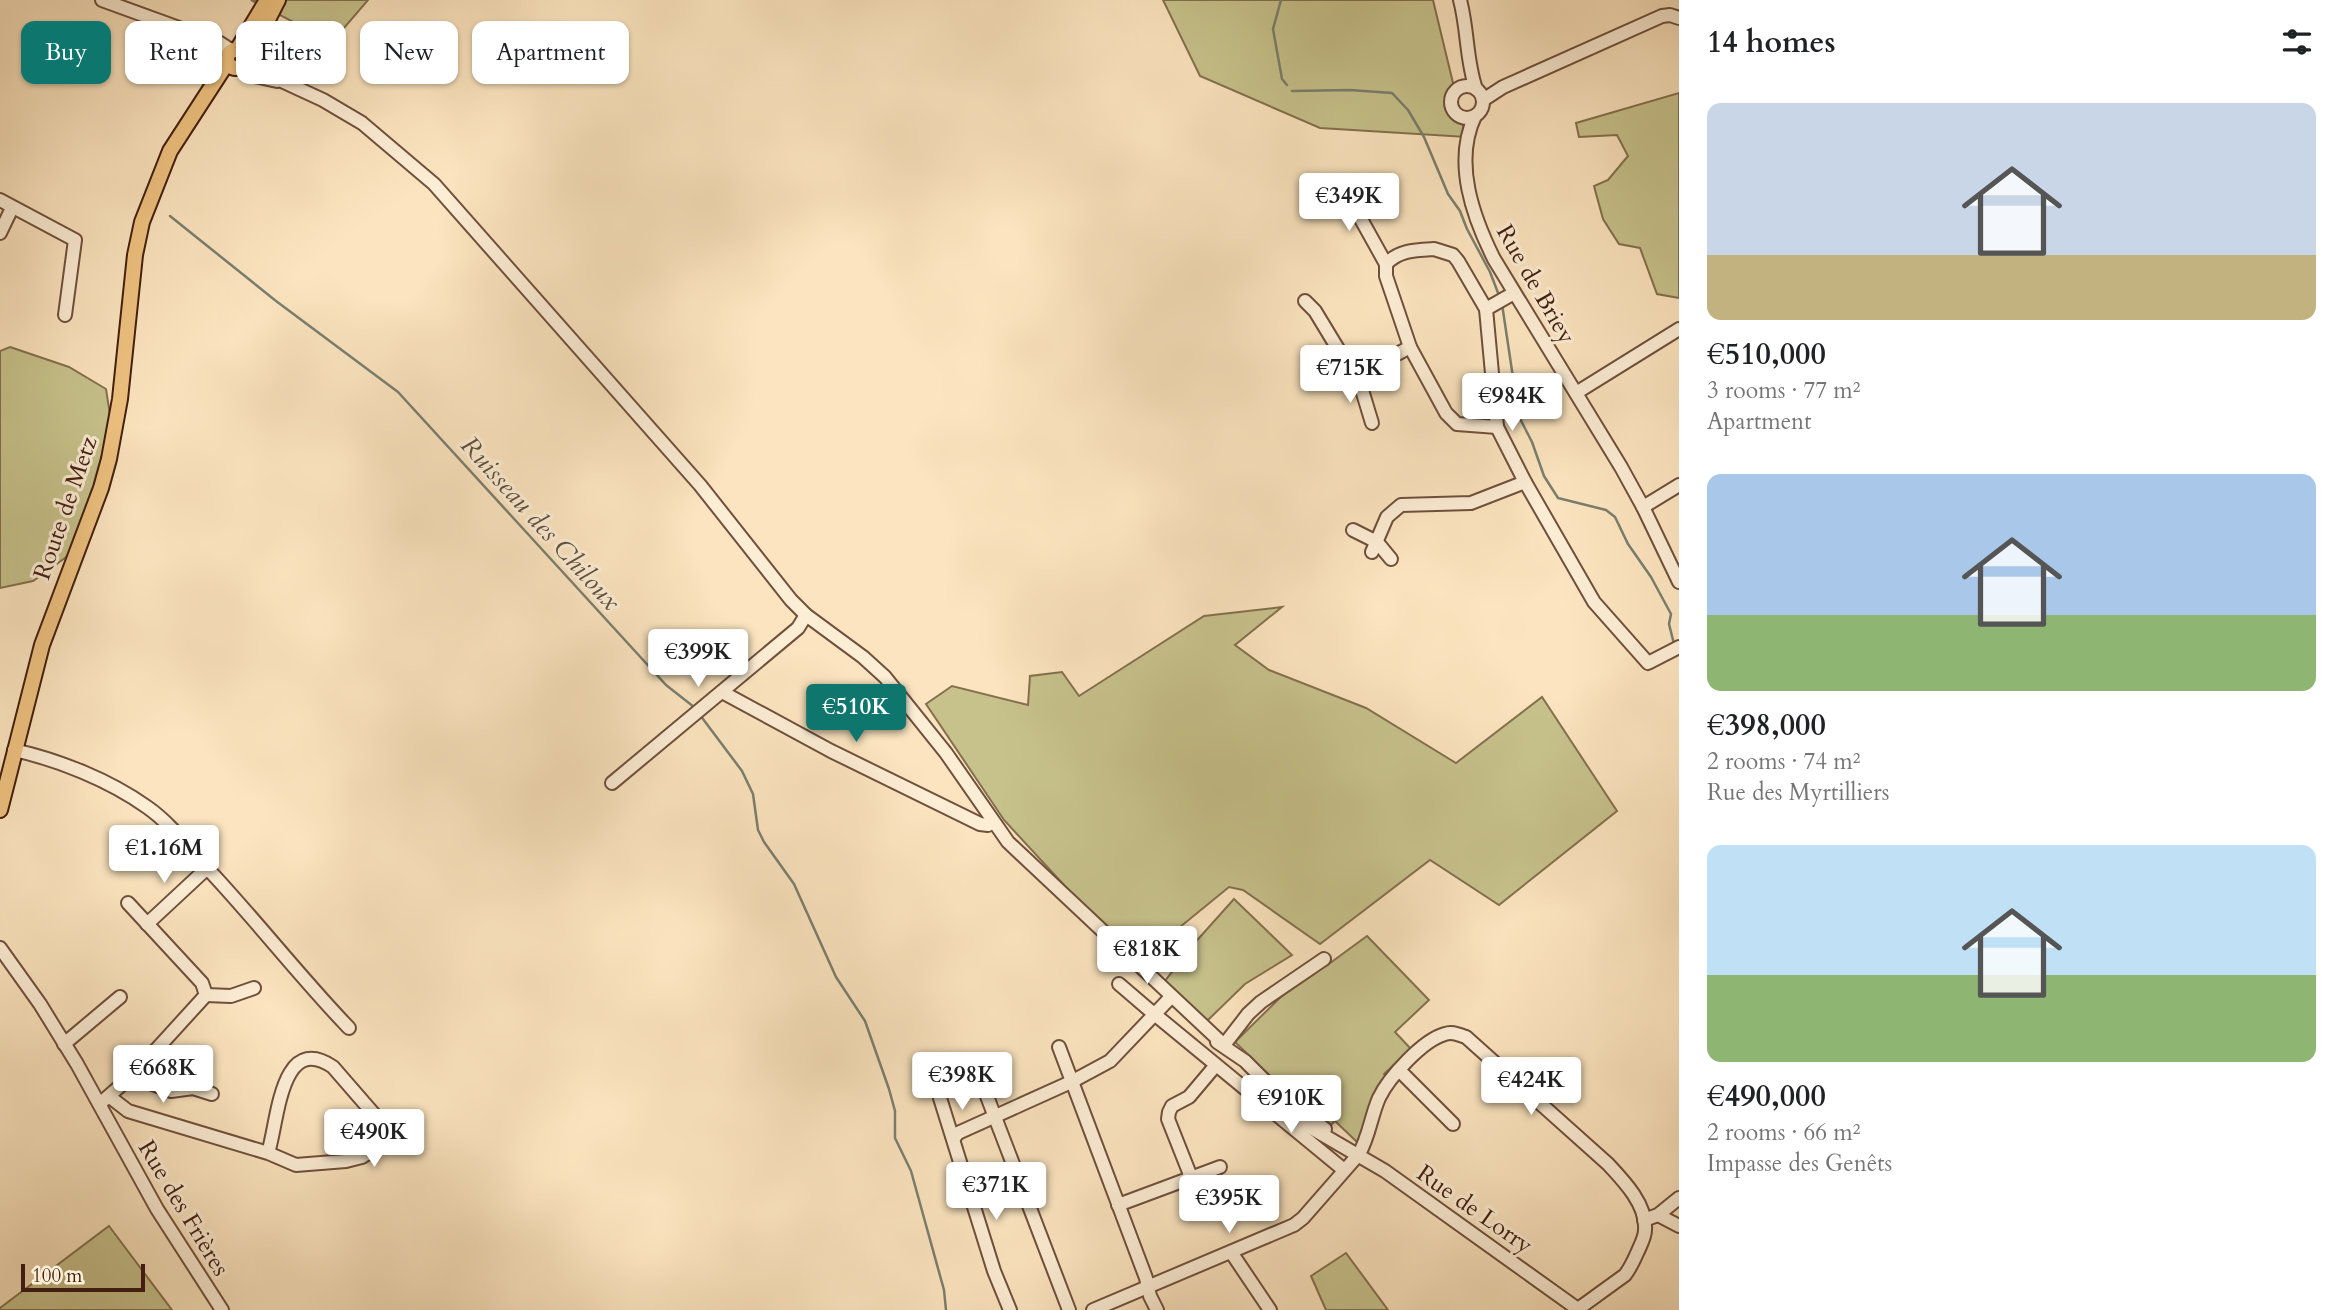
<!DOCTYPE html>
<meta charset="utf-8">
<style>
body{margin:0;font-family:Cardo,serif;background:#f6f6f6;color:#202124;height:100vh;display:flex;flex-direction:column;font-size:26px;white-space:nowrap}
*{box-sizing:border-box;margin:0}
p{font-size:23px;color:#757577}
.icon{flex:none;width:38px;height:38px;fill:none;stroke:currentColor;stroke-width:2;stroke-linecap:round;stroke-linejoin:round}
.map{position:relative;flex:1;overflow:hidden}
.side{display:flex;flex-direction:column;background:#fff;width:665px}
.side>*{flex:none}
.guide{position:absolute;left:21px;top:21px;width:665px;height:63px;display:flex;gap:14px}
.scale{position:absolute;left:21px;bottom:18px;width:124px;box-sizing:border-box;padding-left:7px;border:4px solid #421f10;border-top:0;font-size:19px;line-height:24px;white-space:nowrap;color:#421f10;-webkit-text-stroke:5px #fcedd5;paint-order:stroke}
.price{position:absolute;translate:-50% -60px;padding:0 16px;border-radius:7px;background:#fff;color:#222;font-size:23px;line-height:46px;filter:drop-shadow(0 2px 4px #0008)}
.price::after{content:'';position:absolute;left:50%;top:42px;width:21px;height:16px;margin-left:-10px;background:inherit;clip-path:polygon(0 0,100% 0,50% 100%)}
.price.current{background:#0f766e;color:#fff}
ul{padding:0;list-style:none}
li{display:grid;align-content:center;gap:14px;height:371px;padding:0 28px}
li span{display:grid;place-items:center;height:217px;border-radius:14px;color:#555}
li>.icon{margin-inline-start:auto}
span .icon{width:126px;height:126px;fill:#fffc;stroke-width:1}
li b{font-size:30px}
h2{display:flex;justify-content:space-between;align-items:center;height:84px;padding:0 28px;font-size:30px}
.chip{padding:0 24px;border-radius:14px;background:#fff;box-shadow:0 2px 5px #0004;font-size:24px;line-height:63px}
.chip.current{background:#0f766e;color:#fff}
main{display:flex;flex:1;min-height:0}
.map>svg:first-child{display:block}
</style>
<main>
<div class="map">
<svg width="1679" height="1310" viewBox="0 0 1679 1310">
<rect width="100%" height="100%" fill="#fbe4bf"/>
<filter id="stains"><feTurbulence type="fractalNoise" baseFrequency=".00286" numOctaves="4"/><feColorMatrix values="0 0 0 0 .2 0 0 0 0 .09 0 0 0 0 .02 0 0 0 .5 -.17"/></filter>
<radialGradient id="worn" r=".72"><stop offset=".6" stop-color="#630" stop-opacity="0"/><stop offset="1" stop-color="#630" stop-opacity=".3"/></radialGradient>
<g fill="#c7c28c" stroke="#84704e" stroke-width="2">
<polygon points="251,0 368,0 332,42"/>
<polygon points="1163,0 1433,0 1466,137 1320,128 1200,76"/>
<polygon points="1679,93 1679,298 1657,294 1640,248 1619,244 1603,219 1594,186 1608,180 1628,156 1617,135 1579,137 1576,123"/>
<polygon points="10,347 69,367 106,389 111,421 96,480 72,553 33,581 0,588 0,351"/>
<polygon points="1282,607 1235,645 1269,670 1366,708 1456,763 1542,697 1617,811 1499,905 1430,860 1320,944 1243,890 1229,887 1136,963 1004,820 926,704 952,686 1028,705 1030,676 1062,672 1079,696 1204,616"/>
<polygon points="1234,899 1292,955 1245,984 1207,1021 1165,981 1191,947"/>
<polygon points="1367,936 1429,1000 1395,1032 1411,1049 1384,1074 1386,1076 1357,1142 1335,1121 1331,1125 1279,1084 1235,1042 1295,983 1322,963 1326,966"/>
<polygon points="109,1226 172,1310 0,1310 0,1308"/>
<polygon points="1346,1253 1388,1310 1326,1310 1311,1276"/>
</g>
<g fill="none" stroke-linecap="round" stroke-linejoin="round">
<g stroke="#7a7f6f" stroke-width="2.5">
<polyline points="1281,0 1273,29 1282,79 1287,85"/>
<polyline points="1292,91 1350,90 1392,93 1408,110 1424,137 1448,194 1460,211 1467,229 1490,272 1500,298"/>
<polyline points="170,216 276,301 398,392 666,685 694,707"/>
<polyline points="1502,304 1514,384 1514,407 1532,442 1544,476 1558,498 1606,510 1615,517 1628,544 1651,577 1671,614 1669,624 1674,644"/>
<polyline points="700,715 742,771 753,794 758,830 764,842 794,884 836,977 865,1021 889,1089 895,1111 895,1138 911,1171 944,1290 946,1310"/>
</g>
<g stroke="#70503c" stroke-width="16">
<g id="minor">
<polyline points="102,0 220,43 231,50"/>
<path d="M1460 0C1468 30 1466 60 1476 89"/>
<polyline points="195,37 211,51 226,57"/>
<polyline points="245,59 284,82 323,100 362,123 434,184 700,485 791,600 806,615 863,657 885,677 946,753 1008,842 1224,1045"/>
<polyline points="240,67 250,75 277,81"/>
<circle cx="1467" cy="102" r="16"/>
<polyline points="1483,100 1503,87 1662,16 1670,15 1679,18"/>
<path d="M1475 116C1453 162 1473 217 1494 259L1621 467 1643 507 1679 582"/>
<polyline points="1342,185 1386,264"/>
<polyline points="0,200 75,240 65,315"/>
<polyline points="0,233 12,208"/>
<path d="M1434 249 1453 255 1458 261 1486 309 1497 427 1457 424 1446 413 1410 347 1386 276V264C1399 250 1416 250 1434 249Z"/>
<polyline points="1305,301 1315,311 1355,377 1410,347"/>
<polyline points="1486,309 1514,293"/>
<polyline points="1355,377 1362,390 1372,423"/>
<polyline points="1576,393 1679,329"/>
<polyline points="1497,427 1525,482 1594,602 1648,663 1679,647"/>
<polyline points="1643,507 1679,485"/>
<polyline points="1353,530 1377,542 1391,559"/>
<polyline points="1372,552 1387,517 1401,505 1471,503 1525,482"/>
<polyline points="722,692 831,751 980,824 988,825 993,822"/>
<path d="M14 750C59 760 109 780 147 807 170 823 188 847 207 868 256 920 300 977 349 1028"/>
<polyline points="612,783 798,628 806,615"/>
<polyline points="147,924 204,871"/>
<polyline points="0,948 40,1004 77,1064 157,1209 222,1310"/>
<polyline points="1119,984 1147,1008 1344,1170"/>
<polyline points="206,995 231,996 254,988"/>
<polyline points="1217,1042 1245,1061 1268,1084 1292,1114 1306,1125 1385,1171 1579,1310"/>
<polyline points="64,1044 120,997"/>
<polyline points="1224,1045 1248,1014 1261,1002 1324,959"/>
<polyline points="1059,1047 1146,1278 1150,1296 1157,1310"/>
<polyline points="975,1065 1069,1310"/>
<polyline points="1399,1070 1453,1124"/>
<polyline points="134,1074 142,1080 171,1091 193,1088 212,1094"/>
<path d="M110 1097 128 1111 268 1153 296 1165 346 1161 362 1157 373 1150 381 1138V1129L379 1120 333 1067C280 1031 278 1123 268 1153"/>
<polyline points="940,1098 994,1271 1010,1310"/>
<polyline points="103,1101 134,1074 206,995 202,983 128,903"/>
<polyline points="1292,1104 1325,1129"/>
<polyline points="954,1138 958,1133 1071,1082 1110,1061 1171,997"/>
<polyline points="1191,1177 1168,1119 1169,1112 1172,1106 1189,1097 1216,1065"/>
<polyline points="1118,1205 1220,1167"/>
<polyline points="1658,1215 1679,1226"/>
<polyline points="1644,1220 1658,1215 1679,1198"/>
<polyline points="1231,1252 1270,1310"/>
<path d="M1093 1310 1294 1225 1303 1218 1359 1154C1369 1137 1371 1116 1379 1098 1389 1077 1423 1040 1445 1034 1453 1031 1459 1035 1466 1037L1608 1164C1624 1181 1647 1205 1645 1230 1645 1237 1641 1244 1638 1251 1634 1260 1631 1267 1625 1275L1578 1309"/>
</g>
</g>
<g stroke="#421f10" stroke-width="18">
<g id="major">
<circle cx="236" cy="59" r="9"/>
<polyline points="237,50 267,0"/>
<path d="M243 53C259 41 269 17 278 0"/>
<polyline points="0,810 42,645 101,488 109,459 120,399 135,255 142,222 170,151 227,63"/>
</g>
</g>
<use href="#minor" stroke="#fcedd5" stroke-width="12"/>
<use href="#major" stroke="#eec280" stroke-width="14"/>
</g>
<g text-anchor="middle" stroke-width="6" stroke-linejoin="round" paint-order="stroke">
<g font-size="24" fill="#421f10" stroke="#fcedd5">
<text transform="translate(1536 284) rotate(60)" y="8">Rue de Briey</text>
<text transform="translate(65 508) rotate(-71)" y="8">Route de Metz</text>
<text transform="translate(184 1208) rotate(59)" y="8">Rue des Frières</text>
<text transform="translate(1475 1209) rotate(35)" y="8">Rue de Lorry</text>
</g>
<g font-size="26" font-style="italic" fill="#5e4f3f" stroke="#fcedd5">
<text transform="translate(541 523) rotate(48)" y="9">Ruisseau des Chiloux</text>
</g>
</g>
<rect width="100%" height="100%" filter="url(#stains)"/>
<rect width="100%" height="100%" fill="url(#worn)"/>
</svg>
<div class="scale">100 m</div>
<b class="price" style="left:1349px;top:233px">€349K</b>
<b class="price" style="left:1350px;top:405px">€715K</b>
<b class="price" style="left:1512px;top:433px">€984K</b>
<b class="price" style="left:698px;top:689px">€399K</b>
<b class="price current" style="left:856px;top:744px">€510K</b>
<b class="price" style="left:164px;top:885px">€1.16M</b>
<b class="price" style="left:1147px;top:986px">€818K</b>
<b class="price" style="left:163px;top:1105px">€668K</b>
<b class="price" style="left:962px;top:1112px">€398K</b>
<b class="price" style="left:1531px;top:1117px">€424K</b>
<b class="price" style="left:1291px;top:1135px">€910K</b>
<b class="price" style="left:374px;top:1169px">€490K</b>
<b class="price" style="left:996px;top:1222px">€371K</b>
<b class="price" style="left:1229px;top:1235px">€395K</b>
<div class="guide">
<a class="chip current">Buy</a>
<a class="chip">Rent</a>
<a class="chip">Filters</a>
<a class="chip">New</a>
<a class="chip">Apartment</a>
</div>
</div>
<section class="side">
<h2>14 homes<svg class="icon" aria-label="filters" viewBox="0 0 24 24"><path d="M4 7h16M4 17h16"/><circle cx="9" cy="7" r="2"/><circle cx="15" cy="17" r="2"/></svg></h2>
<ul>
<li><span style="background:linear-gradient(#c9d6e8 70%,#c2b280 0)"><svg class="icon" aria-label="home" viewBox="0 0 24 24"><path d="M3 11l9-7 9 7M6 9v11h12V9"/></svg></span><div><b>€510,000</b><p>3 rooms · 77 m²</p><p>Apartment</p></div></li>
<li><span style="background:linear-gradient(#a9c7e8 65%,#8fb573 0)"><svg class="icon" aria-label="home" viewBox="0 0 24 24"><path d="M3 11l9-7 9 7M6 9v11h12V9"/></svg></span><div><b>€398,000</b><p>2 rooms · 74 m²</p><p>Rue des Myrtilliers</p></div></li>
<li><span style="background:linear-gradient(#bfe0f5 60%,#8fb573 0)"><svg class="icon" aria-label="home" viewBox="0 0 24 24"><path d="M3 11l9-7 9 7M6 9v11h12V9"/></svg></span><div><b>€490,000</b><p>2 rooms · 66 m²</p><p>Impasse des Genêts</p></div></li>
</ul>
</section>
</main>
